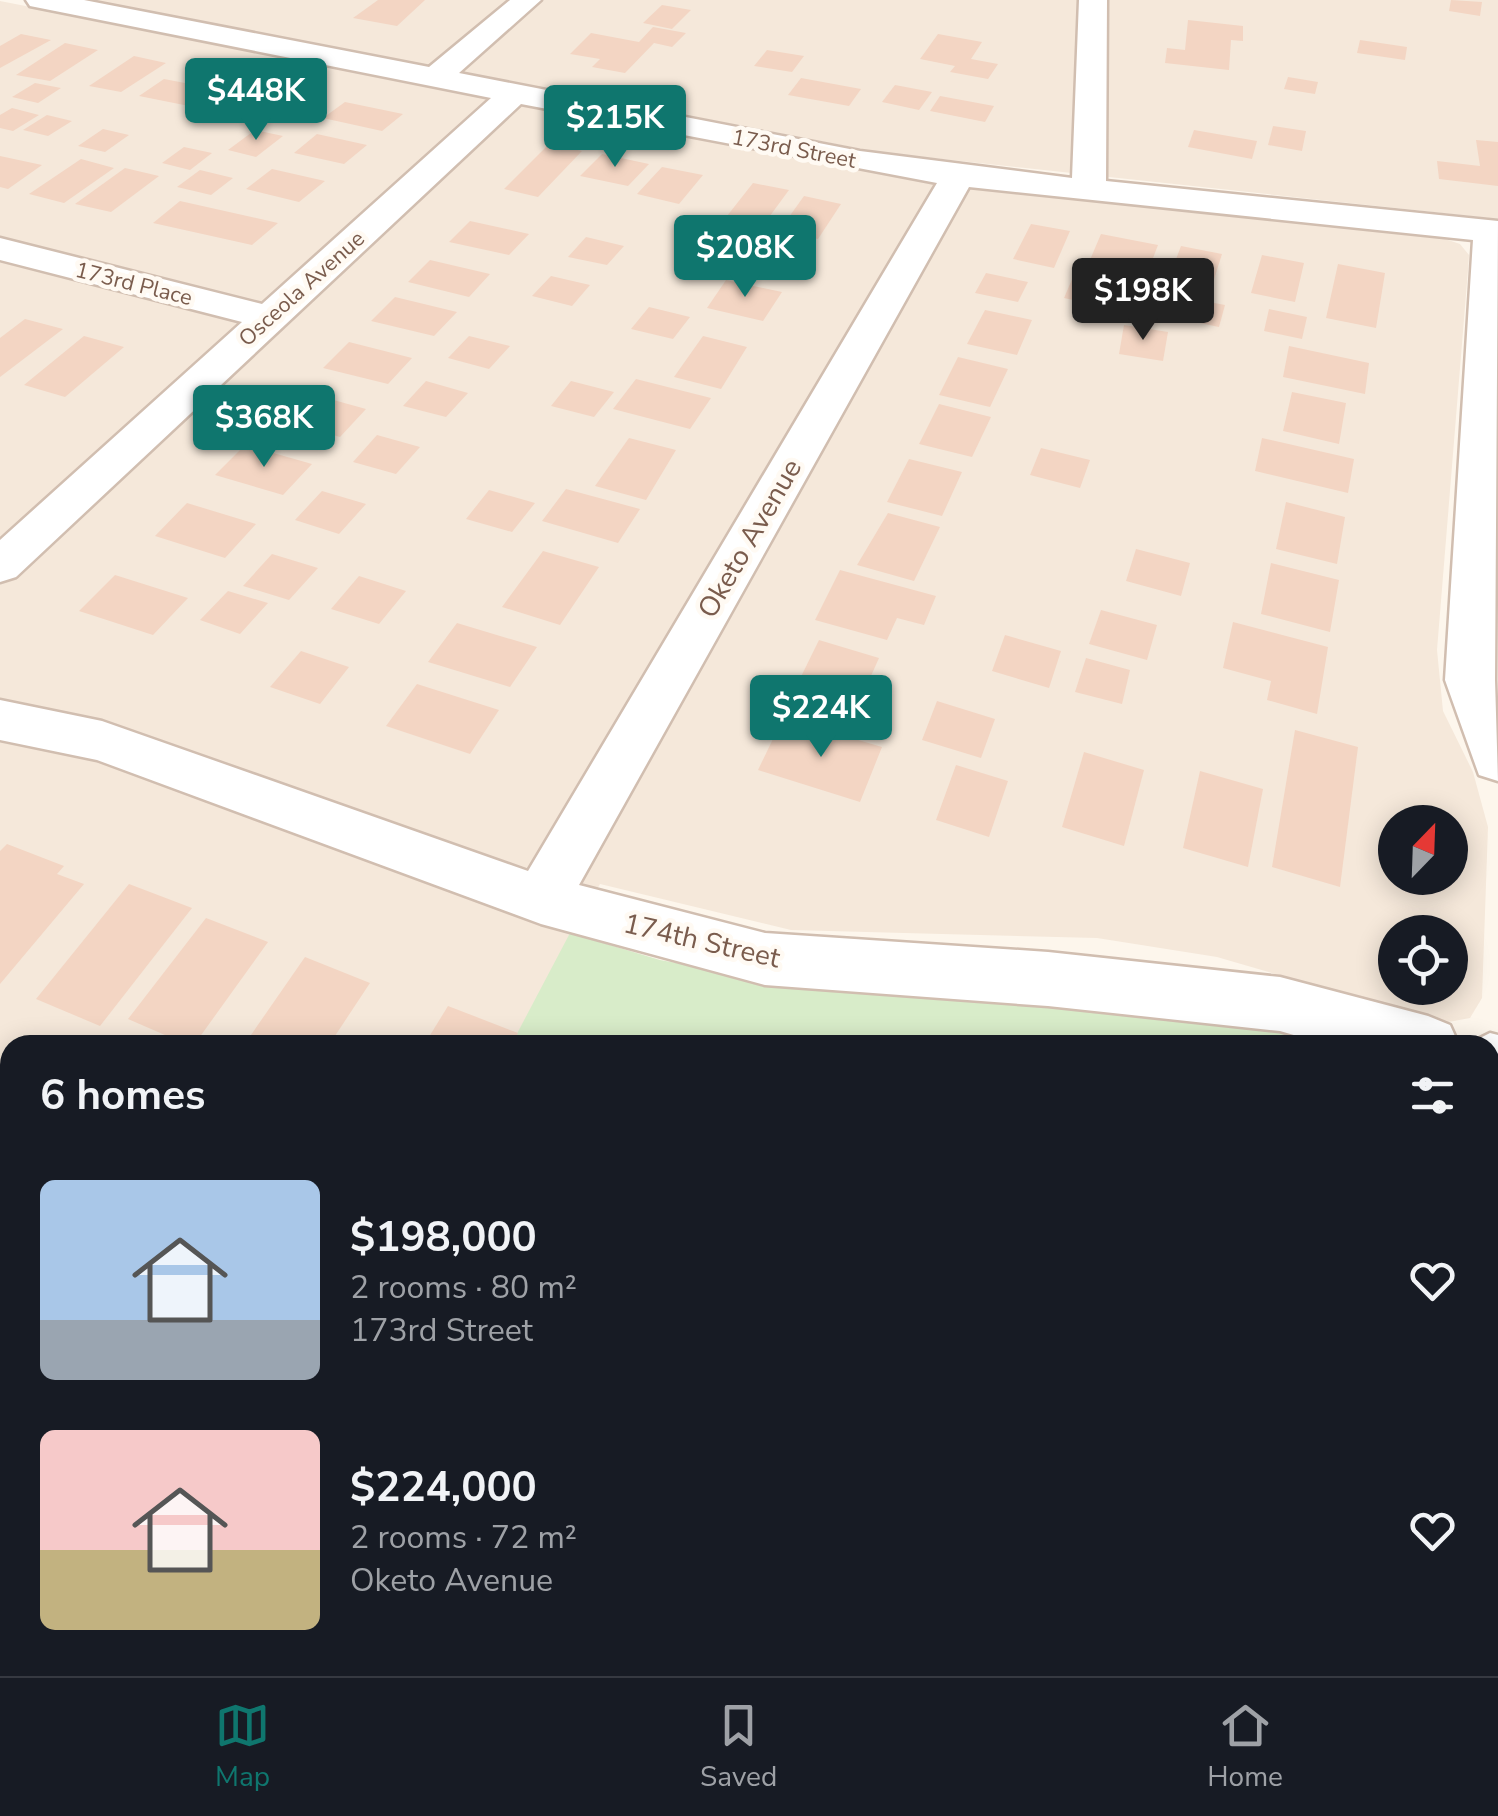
<!DOCTYPE html>
<meta charset="utf-8">
<style>
body{margin:0;font-family:"Nunito Sans",sans-serif;background:#20242c;color:#f1f3f6;height:100vh;display:flex;flex-direction:column;font-size:38px;white-space:nowrap}
*{box-sizing:border-box;margin:0}
p{font-size:32px;color:#9ea1a6}
.icon{flex:none;width:55px;height:55px;fill:none;stroke:currentColor;stroke-width:2;stroke-linecap:round;stroke-linejoin:round}
.map{position:relative;flex:1;overflow:hidden}
.details{position:absolute;left:0px;top:1035px;width:1500px;height:642px;display:flex;flex-direction:column;background:#171b24;border-radius:30px 30px 0 0;box-shadow:0 5px 25px #0003}
.details>*{flex:none}
.needle{width:65px;rotate:23deg}
.tools{position:absolute;left:1378px;top:805px;display:grid;gap:20px}
.tools a{display:grid;place-items:center;width:90px;height:90px;border-radius:50%;background:#171b24;box-shadow:0 5px 25px #0003;font-size:50px}
.price{position:absolute;translate:-50% -85px;padding:0 22px;border-radius:10px;background:#0f766e;color:#fff;font-size:32px;line-height:65px;filter:drop-shadow(0 2px 5px #0008)}
.price::after{content:'';position:absolute;left:50%;top:60px;width:30px;height:22px;margin-left:-15px;background:inherit;clip-path:polygon(0 0,100% 0,50% 100%)}
.price.current{background:#222;color:#fff}
ul{padding:0;list-style:none}
li{display:flex;align-items:center;gap:30px;height:250px;padding:0 40px}
li span{display:grid;place-items:center;flex:none;width:280px;height:200px;border-radius:15px;color:#555}
li>.icon{margin-inline-start:auto}
span .icon{width:120px;height:120px;fill:#fffc;stroke-width:1}
li b{font-size:42px}
h2{display:flex;justify-content:space-between;align-items:center;height:120px;padding:0 40px;font-size:42px}
.tab-bar{display:flex;justify-content:space-around;align-items:center;height:140px;border-top:2px solid #363941;background:#171b24;font-size:28px;color:#9ea1a6}
.tab-bar a{display:grid;justify-items:center;gap:5px}
.tab-bar .current{color:#0f766e}
.map>svg:first-child{display:block}
</style>
<div class="map">
<svg width="1498" height="1676" viewBox="0 0 1498 1676">
<rect width="100%" height="100%" fill="#fdf6ec"/>
<g fill="#f5e8da" fill-rule="evenodd">
<polygon points="90,0 1498,0 1498,219 877,152"/>
<path d="M0 1 862 170 1436 236 1460 244 1469 255 1468 270 1437 650 1443 711 1473 772 1488 827 1482 998 1470 1018 1443 1023 1217 957 1097 938 791 930 600 884 511 1045H10V1188L0 1183ZM1395 822H1450V878H1395ZM1395 932H1450V988H1395Z"/>
</g>
<g fill="#d8ecc9">
<polygon points="570,933 660,960 765,979 1206,1008 1340,1045 511,1045"/>
<polygon points="0,1183 10,1188 10,1668 1423,1668 1422,1676 0,1676"/>
</g>
<g fill="#f3d5c3">
<polygon points="378,0 425,0 397,26 353,18"/>
<polygon points="1451,0 1482,2 1480,16 1449,11"/>
<polygon points="662,5 691,10 672,29 643,23"/>
<polygon points="1188,20 1243,26 1243,41 1231,40 1229,70 1165,63 1167,48 1185,50"/>
<polygon points="653,27 686,33 672,47 654,43 625,73 592,67 600,59 570,54 591,33 639,42"/>
<polygon points="21,34 51,40 0,68 0,46"/>
<polygon points="938,34 982,42 971,59 998,64 988,79 950,72 955,66 920,59"/>
<polygon points="1360,40 1407,47 1405,60 1357,53"/>
<polygon points="65,43 98,50 50,81 16,75"/>
<polygon points="767,50 804,56 792,72 754,66"/>
<polygon points="134,56 166,63 121,92 89,86"/>
<polygon points="204,70 236,76 194,107 139,96 164,79 185,83"/>
<polygon points="1288,77 1318,82 1315,94 1284,89"/>
<polygon points="801,78 861,89 849,106 788,95"/>
<polygon points="35,83 61,88 38,103 12,97"/>
<polygon points="264,84 295,91 254,122 198,111 223,92 248,97"/>
<polygon points="895,85 932,92 919,110 882,102"/>
<polygon points="940,96 994,106 985,122 930,111"/>
<polygon points="345,102 403,114 382,131 323,118"/>
<polygon points="12,108 39,115 13,131 0,128 0,115"/>
<polygon points="47,115 72,121 48,136 23,130"/>
<polygon points="1273,126 1306,131 1302,151 1268,145"/>
<polygon points="103,129 129,135 105,152 78,146"/>
<polygon points="255,130 283,136 256,157 228,150"/>
<polygon points="1194,130 1257,141 1252,159 1188,147"/>
<polygon points="317,134 367,145 344,164 294,153"/>
<polygon points="1476,140 1498,142 1498,186 1439,179 1437,161 1480,166"/>
<polygon points="549,144 582,151 538,197 504,189"/>
<polygon points="184,147 212,153 190,170 162,163"/>
<polygon points="602,154 649,164 628,186 580,176"/>
<polygon points="0,156 42,165 8,189 0,187"/>
<polygon points="81,159 114,168 64,203 29,194"/>
<polygon points="662,167 703,175 679,204 637,194"/>
<polygon points="125,168 159,176 111,212 75,204"/>
<polygon points="272,169 325,181 299,202 246,189"/>
<polygon points="200,170 233,178 211,195 177,187"/>
<polygon points="753,183 789,190 764,224 727,216"/>
<polygon points="804,196 841,204 818,239 779,231"/>
<polygon points="180,201 278,223 252,245 153,223"/>
<polygon points="470,221 529,234 509,255 449,242"/>
<polygon points="1031,224 1070,231 1054,268 1013,259"/>
<polygon points="1101,234 1158,245 1145,279 1087,267"/>
<polygon points="586,237 624,246 607,265 568,257"/>
<polygon points="1181,246 1222,254 1210,292 1167,283"/>
<polygon points="771,249 804,256 794,271 761,264"/>
<polygon points="1262,255 1304,263 1295,302 1251,293"/>
<polygon points="430,260 490,274 469,297 408,282"/>
<polygon points="1338,264 1385,273 1376,328 1326,318"/>
<polygon points="986,273 1028,282 1018,302 975,293"/>
<polygon points="551,276 590,285 572,306 532,296"/>
<polygon points="1073,277 1108,285 1100,306 1064,298"/>
<polygon points="726,280 782,292 763,321 707,308"/>
<polygon points="395,297 457,312 434,336 371,321"/>
<polygon points="1188,298 1225,305 1219,327 1181,319"/>
<polygon points="649,307 690,317 673,339 631,329"/>
<polygon points="1269,309 1307,317 1302,339 1264,331"/>
<polygon points="985,310 1032,320 1017,355 967,344"/>
<polygon points="25,319 63,329 0,377 0,338"/>
<polygon points="1124,325 1168,332 1163,361 1119,354"/>
<polygon points="84,336 124,347 65,397 24,385"/>
<polygon points="469,336 510,346 489,369 448,358"/>
<polygon points="703,336 747,347 721,389 674,377"/>
<polygon points="349,342 412,358 388,384 323,368"/>
<polygon points="1289,346 1369,363 1365,394 1283,377"/>
<polygon points="958,357 1008,369 990,407 939,395"/>
<polygon points="636,379 711,398 690,429 613,409"/>
<polygon points="426,381 468,393 446,417 403,406"/>
<polygon points="571,381 614,392 594,417 551,406"/>
<polygon points="301,391 366,409 340,437 273,419"/>
<polygon points="1292,392 1346,403 1339,444 1283,431"/>
<polygon points="939,404 991,417 972,457 919,444"/>
<polygon points="377,435 420,447 396,474 353,462"/>
<polygon points="629,438 676,450 646,500 595,486"/>
<polygon points="1262,438 1354,459 1348,493 1255,471"/>
<polygon points="245,445 312,464 283,495 215,475"/>
<polygon points="1041,448 1090,460 1080,488 1030,475"/>
<polygon points="909,459 962,472 942,516 887,502"/>
<polygon points="566,489 640,509 618,543 542,521"/>
<polygon points="489,490 535,503 512,532 466,519"/>
<polygon points="322,491 366,504 339,534 295,520"/>
<polygon points="1286,502 1345,517 1337,564 1276,549"/>
<polygon points="187,503 256,524 225,558 155,536"/>
<polygon points="888,513 940,527 914,581 857,565"/>
<polygon points="1136,549 1190,563 1181,596 1126,581"/>
<polygon points="543,551 599,567 560,625 502,607"/>
<polygon points="272,554 318,568 289,600 243,586"/>
<polygon points="1271,563 1339,580 1330,632 1261,614"/>
<polygon points="840,570 936,596 924,625 897,618 887,640 815,620"/>
<polygon points="115,575 188,598 153,635 79,611"/>
<polygon points="359,576 406,591 379,624 331,609"/>
<polygon points="228,591 268,603 240,634 200,620"/>
<polygon points="1101,610 1157,625 1147,660 1089,644"/>
<polygon points="1233,622 1328,647 1317,714 1267,700 1271,681 1223,668"/>
<polygon points="457,623 537,647 510,687 428,662"/>
<polygon points="1005,635 1061,651 1049,688 992,671"/>
<polygon points="819,640 879,658 853,716 791,697"/>
<polygon points="301,651 349,667 320,704 270,687"/>
<polygon points="1086,658 1130,670 1122,704 1075,692"/>
<polygon points="417,684 499,710 470,754 386,726"/>
<polygon points="937,701 995,719 981,758 922,740"/>
<polygon points="783,718 882,747 860,802 758,770"/>
<polygon points="1295,730 1358,747 1340,887 1272,867"/>
<polygon points="1084,752 1144,770 1124,846 1062,827"/>
<polygon points="956,765 1008,781 989,837 936,820"/>
<polygon points="1200,771 1263,789 1248,867 1183,848"/>
<polygon points="7,844 64,866 57,874 84,884 0,984 0,851"/>
<polygon points="129,884 192,908 100,1026 36,999"/>
<polygon points="206,918 268,942 194,1045 188,1045 128,1019"/>
<polygon points="305,957 370,983 329,1045 244,1045"/>
<polygon points="448,1006 518,1033 512,1045 424,1045"/>
</g>
<g fill="none" stroke-linecap="round" stroke-linejoin="round">
<g stroke="#d1beb0" stroke-width="5">
<g id="minor">
<polygon points="26,0 84,0 429,67 510,0 541,0 459,73 860,151 1072,178 1079,0 1107,0 1106,181 1498,221 1495,680 1498,781 1479,775 1445,680 1473,240 969,187 579,885 765,933 1048,952 1280,977 1428,1016 1450,1025 1459,1045 1328,1045 1280,1031 1048,1006 765,985 541,924 97,760 0,740 0,700 102,721 528,871 937,183 521,104 16,577 0,582 0,540 242,322 0,260 0,238 262,304 491,98 40,8 30,6"/>
<polygon points="1490,1033 1498,1035 1498,1093 1490,1091 1490,1045 1466,1045"/>
</g>
</g>
<use href="#minor" fill="#fff" fill-rule="evenodd"/>
</g>
<g text-anchor="middle" stroke-width="9" stroke-linejoin="round" paint-order="stroke">
<g font-size="22" fill="#7a5c4d" stroke="#fffaf3">
<text transform="translate(794 148) rotate(11)" y="8">173rd Street</text>
<text transform="translate(134 283) rotate(14)" y="8">173rd Place</text>
<text transform="translate(301 288) rotate(-42)" y="8">Osceola Avenue</text>
</g>
<g font-size="28" fill="#7a5c4d" stroke="#fffaf3">
<text transform="translate(749 538) rotate(-60)" y="10">Oketo Avenue</text>
<text transform="translate(702 940) rotate(13)" y="10">174th Street</text>
</g>
</g>
</svg>
<div class="tools">
<a><svg class="needle" viewBox="-14 -14 28 28"><path d="M0-13l5 13h-10z" fill="#e53935"/><path d="M0 13l5-13h-10z" fill="#9ea1a6"/></svg></a>
<a><svg class="icon" aria-label="locate" viewBox="0 0 24 24"><circle cx="12" cy="12" r="6"/><path d="M12 2v4M12 18v4M2 12h4M18 12h4"/></svg></a>
</div>
<b class="price" style="left:256px;top:143px">$448K</b>
<b class="price" style="left:615px;top:170px">$215K</b>
<b class="price" style="left:745px;top:300px">$208K</b>
<b class="price current" style="left:1143px;top:343px">$198K</b>
<b class="price" style="left:264px;top:470px">$368K</b>
<b class="price" style="left:821px;top:760px">$224K</b>
<section class="details">
<h2>6 homes<svg class="icon" aria-label="filters" viewBox="0 0 24 24"><path d="M4 7h16M4 17h16"/><circle cx="9" cy="7" r="2"/><circle cx="15" cy="17" r="2"/></svg></h2>
<ul>
<li><span style="background:linear-gradient(#a9c7e8 70%,#9aa5b1 0)"><svg class="icon" aria-label="home" viewBox="0 0 24 24"><path d="M3 11l9-7 9 7M6 9v11h12V9"/></svg></span><div><b>$198,000</b><p>2 rooms · 80 m²</p><p>173rd Street</p></div><svg class="icon" aria-label="heart" viewBox="0 0 24 24"><path d="M12 20l-8-8c-3-5 5-10 8-4 3-6 11-1 8 4z"/></svg></li>
<li><span style="background:linear-gradient(#f6c9c9 60%,#c2b280 0)"><svg class="icon" aria-label="home" viewBox="0 0 24 24"><path d="M3 11l9-7 9 7M6 9v11h12V9"/></svg></span><div><b>$224,000</b><p>2 rooms · 72 m²</p><p>Oketo Avenue</p></div><svg class="icon" aria-label="heart" viewBox="0 0 24 24"><path d="M12 20l-8-8c-3-5 5-10 8-4 3-6 11-1 8 4z"/></svg></li>
</ul>
</section>
</div>
<nav class="tab-bar">
<a class="current"><svg class="icon" aria-label="map" viewBox="0 0 24 24"><path d="M3 6l6-2 6 2 6-2v14l-6 2-6-2-6 2zM9 4v14M15 6v14"/></svg>Map</a>
<a><svg class="icon" aria-label="saved" viewBox="0 0 24 24"><path d="M7 4h10v16l-5-4-5 4z"/></svg>Saved</a>
<a><svg class="icon" aria-label="home" viewBox="0 0 24 24"><path d="M3 11l9-7 9 7M6 9v11h12V9"/></svg>Home</a>
</nav>
